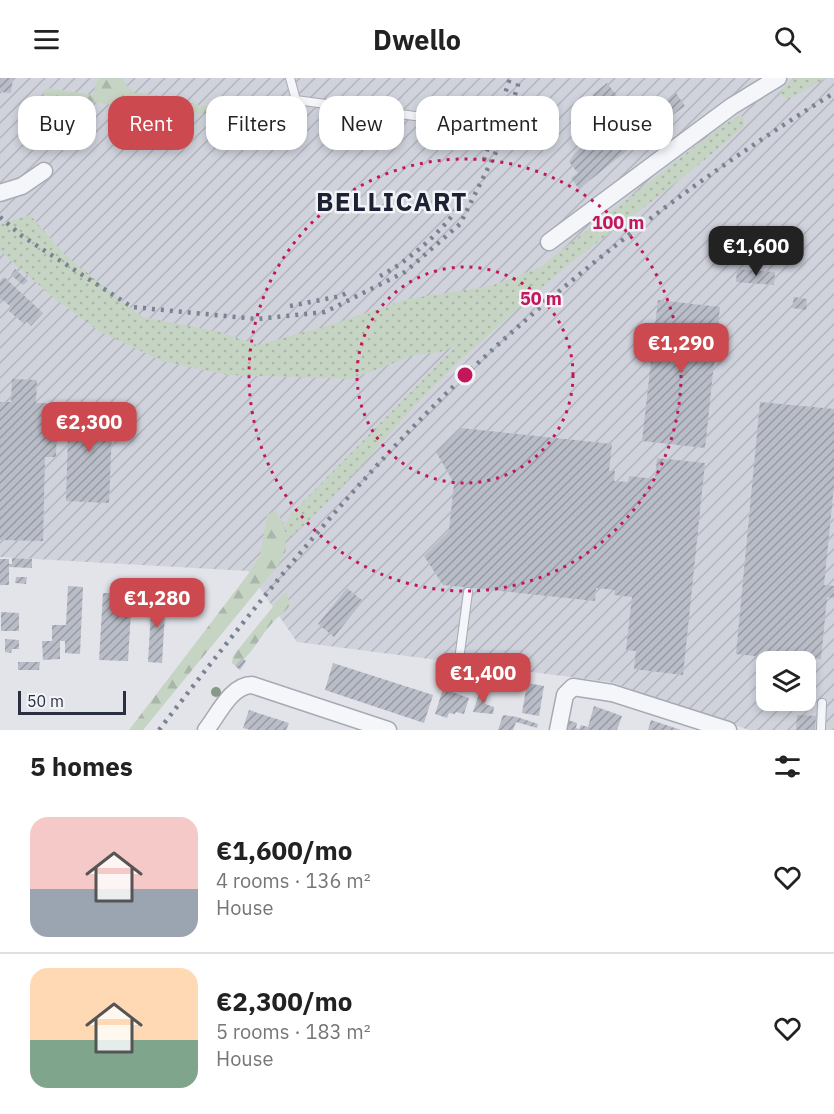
<!DOCTYPE html>
<meta charset="utf-8">
<style>
body{margin:0;font-family:"IBM Plex Sans",sans-serif;background:#f2f2f2;color:#222;height:100vh;display:flex;flex-direction:column;font-size:22px;white-space:nowrap}
*{box-sizing:border-box;margin:0}
p{font-size:20px;color:#767676}
.icon{flex:none;width:33px;height:33px;fill:none;stroke:currentColor;stroke-width:2;stroke-linecap:round;stroke-linejoin:round}
.map{position:relative;height:652px;overflow:hidden}
.sheet{display:flex;flex-direction:column;background:#fff;flex:1}
.sheet>*{flex:none}
.hud{position:absolute;left:18px;top:18px;width:798px;height:54px;display:flex;gap:12px}
.tools{position:absolute;left:756px;top:573px;display:grid;gap:12px}
.tools a{display:grid;place-items:center;width:60px;height:60px;border-radius:12px;background:#fff;box-shadow:0 3px 9px #0003;font-size:30px}
.scale{position:absolute;left:18px;bottom:15px;width:108px;box-sizing:border-box;padding-left:6px;border:3px solid #2a3042;border-top:0;font-size:16px;line-height:21px;white-space:nowrap;color:#2a3042;-webkit-text-stroke:4px #f2f4f8;paint-order:stroke}
.price{position:absolute;translate:-50% -51px;padding:0 14px;border-radius:12px;background:#cc4a4f;color:#fff;font-size:20px;line-height:39px;filter:drop-shadow(0 2px 3px #0008)}
.price::after{content:'';position:absolute;left:50%;top:36px;width:18px;height:14px;margin-left:-9px;background:inherit;clip-path:polygon(0 0,100% 0,50% 100%)}
.price.selected{background:#222;color:#fff}
ul{padding:0;list-style:none}
li{display:flex;align-items:center;gap:18px;height:150px;padding:0 30px}
li+li{border-top:2px solid #e0e0e0}
li span{display:grid;place-items:center;flex:none;width:168px;height:120px;border-radius:18px;color:#555}
li>.icon{margin-inline-start:auto}
span .icon{width:72px;height:72px;fill:#fffc;stroke-width:1}
li b{font-size:26px}
h2{display:flex;justify-content:space-between;align-items:center;height:72px;padding:0 30px;font-size:26px}
.pill{padding:0 21px;border-radius:18px;background:#fff;box-shadow:0 3px 9px #0003;font-size:21px;line-height:54px}
.pill.selected{background:#cc4a4f;color:#fff}
header{display:flex;justify-content:space-between;align-items:center;height:78px;padding:0 30px;background:#fff;font-size:27px;font-weight:800}
.map>svg:first-child{display:block}
</style>
<header><svg class="icon" aria-label="menu" viewBox="0 0 24 24"><path d="M4 6h16M4 12h16M4 18h16"/></svg>Dwello<svg class="icon" aria-label="search" viewBox="0 0 24 24"><circle cx="10" cy="10" r="6"/><path d="M15 15l6 6"/></svg></header>
<div class="map">
<svg width="834" height="652" viewBox="0 0 834 652">
<defs>
<pattern id="industrial-furrows" width="10" height="10" patternUnits="userSpaceOnUse" patternTransform="scale(1.5)"><rect width="10" height="10" fill="#d0d3dc"/><path d="M-1 1l2-2M0 10L10 0M9 11l2-2" fill="none" stroke="#b3b5be"/></pattern>
<pattern id="grass-dots" width="8" height="8" patternUnits="userSpaceOnUse" patternTransform="scale(1.5)"><rect width="8" height="8" fill="#c6d4c3"/><path d="M2 2h.1M6 6h.1" fill="none" stroke="#aab6a9" stroke-width="1.8" stroke-linecap="round"/></pattern>
<pattern id="forest-firs" width="22" height="20" patternUnits="userSpaceOnUse" patternTransform="scale(1.5)"><rect width="22" height="20" fill="#c6d4c3"/><path d="M5 1l3.5 6h-7zM16 11l3.5 6h-7z" fill="#aab6a9"/></pattern>
<pattern id="building-hatch" width="6" height="6" patternUnits="userSpaceOnUse" patternTransform="scale(1.5)"><rect width="6" height="6" fill="#b9bdc7"/><path d="M-1 1l2-2M0 6l6-6M5 7l2-2" fill="none" stroke="#979aa3"/></pattern>
</defs>
<rect width="100%" height="100%" fill="#e2e4ea"/>
<path fill="url(#industrial-furrows)" fill-rule="evenodd" d="M0 0H834V652H749L610 604 297 564 248 493 0 479ZM766 584H806V622H766Z"/>
<g fill="url(#grass-dots)">
<polygon points="795,0 826,0 788,22 780,16 784,8"/>
<path d="M740 37 744 40V48C674 112 593 162 523 226 490 256 454 286 423 319 377 367 336 422 284 464L285 447 291 436 456 268 440 274 415 277 351 301 227 297 162 283 99 253 54 220 0 173V146L30 137 64 176 142 239 220 254 258 267 330 247 407 221 491 208 540 189 720 49Z"/>
</g>
<g fill="url(#forest-firs)">
<polygon points="100,0 122,0 125,6 135,15 163,18 203,28 272,30 280,32 285,37 283,43 127,29 44,17 43,12 48,10 93,17 96,4"/>
<polygon points="275,433 284,445 286,472 279,486 143,652 129,652 249,495 260,478 267,437"/>
<path d="M284 515 287 516 290 527C285 535 278 538 273 544 260 558 252 577 236 588L232 585 233 578Z"/>
</g>
<g fill="url(#building-hatch)">
<polygon points="0,0 13,0 11,15 0,14"/>
<polygon points="607,5 633,39 625,45 639,63 579,111 571,100 578,95 569,84 575,75 581,70 576,63 587,54 578,42 599,26 592,17"/>
<polygon points="676,15 685,28 662,45 652,33"/>
<polygon points="15,191 28,203 23,207 11,197"/>
<polygon points="737,191 775,194 774,207 736,204"/>
<polygon points="4,199 43,235 31,248 26,243 24,246 9,233 12,230 2,221 0,223 0,203"/>
<polygon points="794,219 807,221 806,232 792,230"/>
<polygon points="658,222 720,229 705,370 642,363"/>
<polygon points="12,301 37,302 36,325 47,325 47,339 57,339 56,379 45,379 43,463 0,462 0,324 11,324"/>
<polygon points="760,324 834,331 834,407 824,507 834,508 834,520 827,519 821,581 774,577 773,580 736,576"/>
<polygon points="69,326 113,328 109,425 66,423"/>
<polygon points="461,350 612,366 609,393 615,393 614,403 628,404 629,398 655,401 657,380 705,385 683,597 634,591 636,573 626,572 632,519 614,517 615,512 596,510 595,523 443,507 424,478 449,453 454,405 436,374"/>
<polygon points="12,480 32,481 32,490 9,489 9,507 0,507 0,481 9,481 9,486 12,486"/>
<polygon points="16,499 27,499 26,506 15,505"/>
<polygon points="68,508 83,509 80,576 65,575 65,563 60,563 60,581 43,582 42,563 52,563 52,547 66,547"/>
<polygon points="347,510 363,523 334,559 318,546"/>
<polygon points="103,515 132,516 128,583 99,582"/>
<polygon points="152,517 166,517 162,585 148,584"/>
<polygon points="1,534 19,535 19,553 1,553"/>
<polygon points="5,561 19,562 19,571 12,571 11,575 5,574"/>
<polygon points="242,580 246,583 240,592 235,588"/>
<polygon points="18,584 40,584 39,592 18,592"/>
<polygon points="333,585 433,617 424,645 325,612"/>
<polygon points="527,605 544,608 539,638 522,635"/>
<polygon points="443,611 469,620 464,636 456,634 455,636 449,635 447,640 435,636"/>
<polygon points="480,613 488,614 485,626 494,629 493,636 473,634"/>
<polygon points="594,628 622,638 617,652 567,652 568,642 577,645 576,650 579,651 581,647 588,649"/>
<polygon points="249,632 289,645 286,652 251,652 243,650"/>
<polygon points="503,637 517,639 538,646 537,650 516,644 513,652 498,652"/>
<polygon points="797,637 816,638 815,652 796,652"/>
<polygon points="651,642 681,652 648,652"/>
</g>
<g fill="none" stroke-linecap="round" stroke-linejoin="round">
<g stroke="#a7aab4" stroke-width="10">
<g id="service">
<polyline points="290,0 296,22 467,45"/>
<polyline points="459,582 468,514"/>
<polyline points="821,652 822,625"/>
</g>
</g>
<g stroke="#a7aab4" stroke-width="19">
<g id="minor">
<polyline points="0,115 22,108 44,93"/>
<polyline points="549,164 732,28 778,0"/>
<path d="M206 652C218 637 231 607 252 607L388 652"/>
<polyline points="558,652 565,617 573,609 612,615 728,652"/>
</g>
</g>
<use href="#service" stroke="#f5f6f9" stroke-width="8"/>
<use href="#minor" stroke="#f5f6f9" stroke-width="16"/>
<g stroke="#7c8294" stroke-width="4.5" stroke-dasharray="3 6" stroke-linecap="butt">
<polyline points="484,82 510,0"/>
<polyline points="0,139 22,158 132,229 257,241 325,234 405,194 460,146 500,66 520,0"/>
<path d="M380 198C410 183 451 146 466 117"/>
<polyline points="290,228 341,218 348,214"/>
<path d="M159 652C254 529 350 408 462 300 576 192 701 97 834 15"/>
</g>
</g>
<circle fill="#869a88" cx="216" cy="614" r="5"/>
<g fill="none" stroke="#c2185b" stroke-width="3" stroke-dasharray="3 6">
<circle cx="465" cy="297" r="108"/>
<circle cx="465" cy="297" r="216"/>
</g>
<g text-anchor="middle" stroke-width="5" stroke-linejoin="round" paint-order="stroke">
<g font-size="26" font-weight="bold" letter-spacing="1.5" fill="#1c2233" stroke="#f2f4f8">
<text x="392" y="133">BELLICART</text>
</g>
</g>
<circle cx="465" cy="297" r="9" fill="#c2185b" stroke="#f2f4f8" stroke-width="3"/>
<g font-size="18" text-anchor="middle" font-weight="bold" fill="#c2185b" stroke="#f2f4f8" stroke-width="5" stroke-linejoin="round" paint-order="stroke">
<text x="618" y="151">100 m</text>
<text x="541" y="227">50 m</text>
</g>
</svg>
<div class="tools">
<a><svg class="icon" aria-label="layers" viewBox="0 0 24 24"><path d="M12 4l9 5-9 5-9-5zM3 14l9 5 9-5"/></svg></a>
</div>
<div class="scale">50 m</div>
<b class="price selected" style="left:756px;top:199px">€1,600</b>
<b class="price" style="left:681px;top:296px">€1,290</b>
<b class="price" style="left:89px;top:375px">€2,300</b>
<b class="price" style="left:157px;top:551px">€1,280</b>
<b class="price" style="left:483px;top:626px">€1,400</b>
<div class="hud">
<a class="pill">Buy</a>
<a class="pill selected">Rent</a>
<a class="pill">Filters</a>
<a class="pill">New</a>
<a class="pill">Apartment</a>
<a class="pill">House</a>
</div>
</div>
<section class="sheet">
<h2>5 homes<svg class="icon" aria-label="filters" viewBox="0 0 24 24"><path d="M4 7h16M4 17h16"/><circle cx="9" cy="7" r="2"/><circle cx="15" cy="17" r="2"/></svg></h2>
<ul>
<li><span style="background:linear-gradient(#f6c9c9 60%,#9aa5b1 0)"><svg class="icon" aria-label="home" viewBox="0 0 24 24"><path d="M3 11l9-7 9 7M6 9v11h12V9"/></svg></span><div><b>€1,600/mo</b><p>4 rooms · 136 m²</p><p>House</p></div><svg class="icon" aria-label="heart" viewBox="0 0 24 24"><path d="M12 20l-8-8c-3-5 5-10 8-4 3-6 11-1 8 4z"/></svg></li>
<li><span style="background:linear-gradient(#ffd9b3 60%,#7fa58c 0)"><svg class="icon" aria-label="home" viewBox="0 0 24 24"><path d="M3 11l9-7 9 7M6 9v11h12V9"/></svg></span><div><b>€2,300/mo</b><p>5 rooms · 183 m²</p><p>House</p></div><svg class="icon" aria-label="heart" viewBox="0 0 24 24"><path d="M12 20l-8-8c-3-5 5-10 8-4 3-6 11-1 8 4z"/></svg></li>
</ul>
</section>
